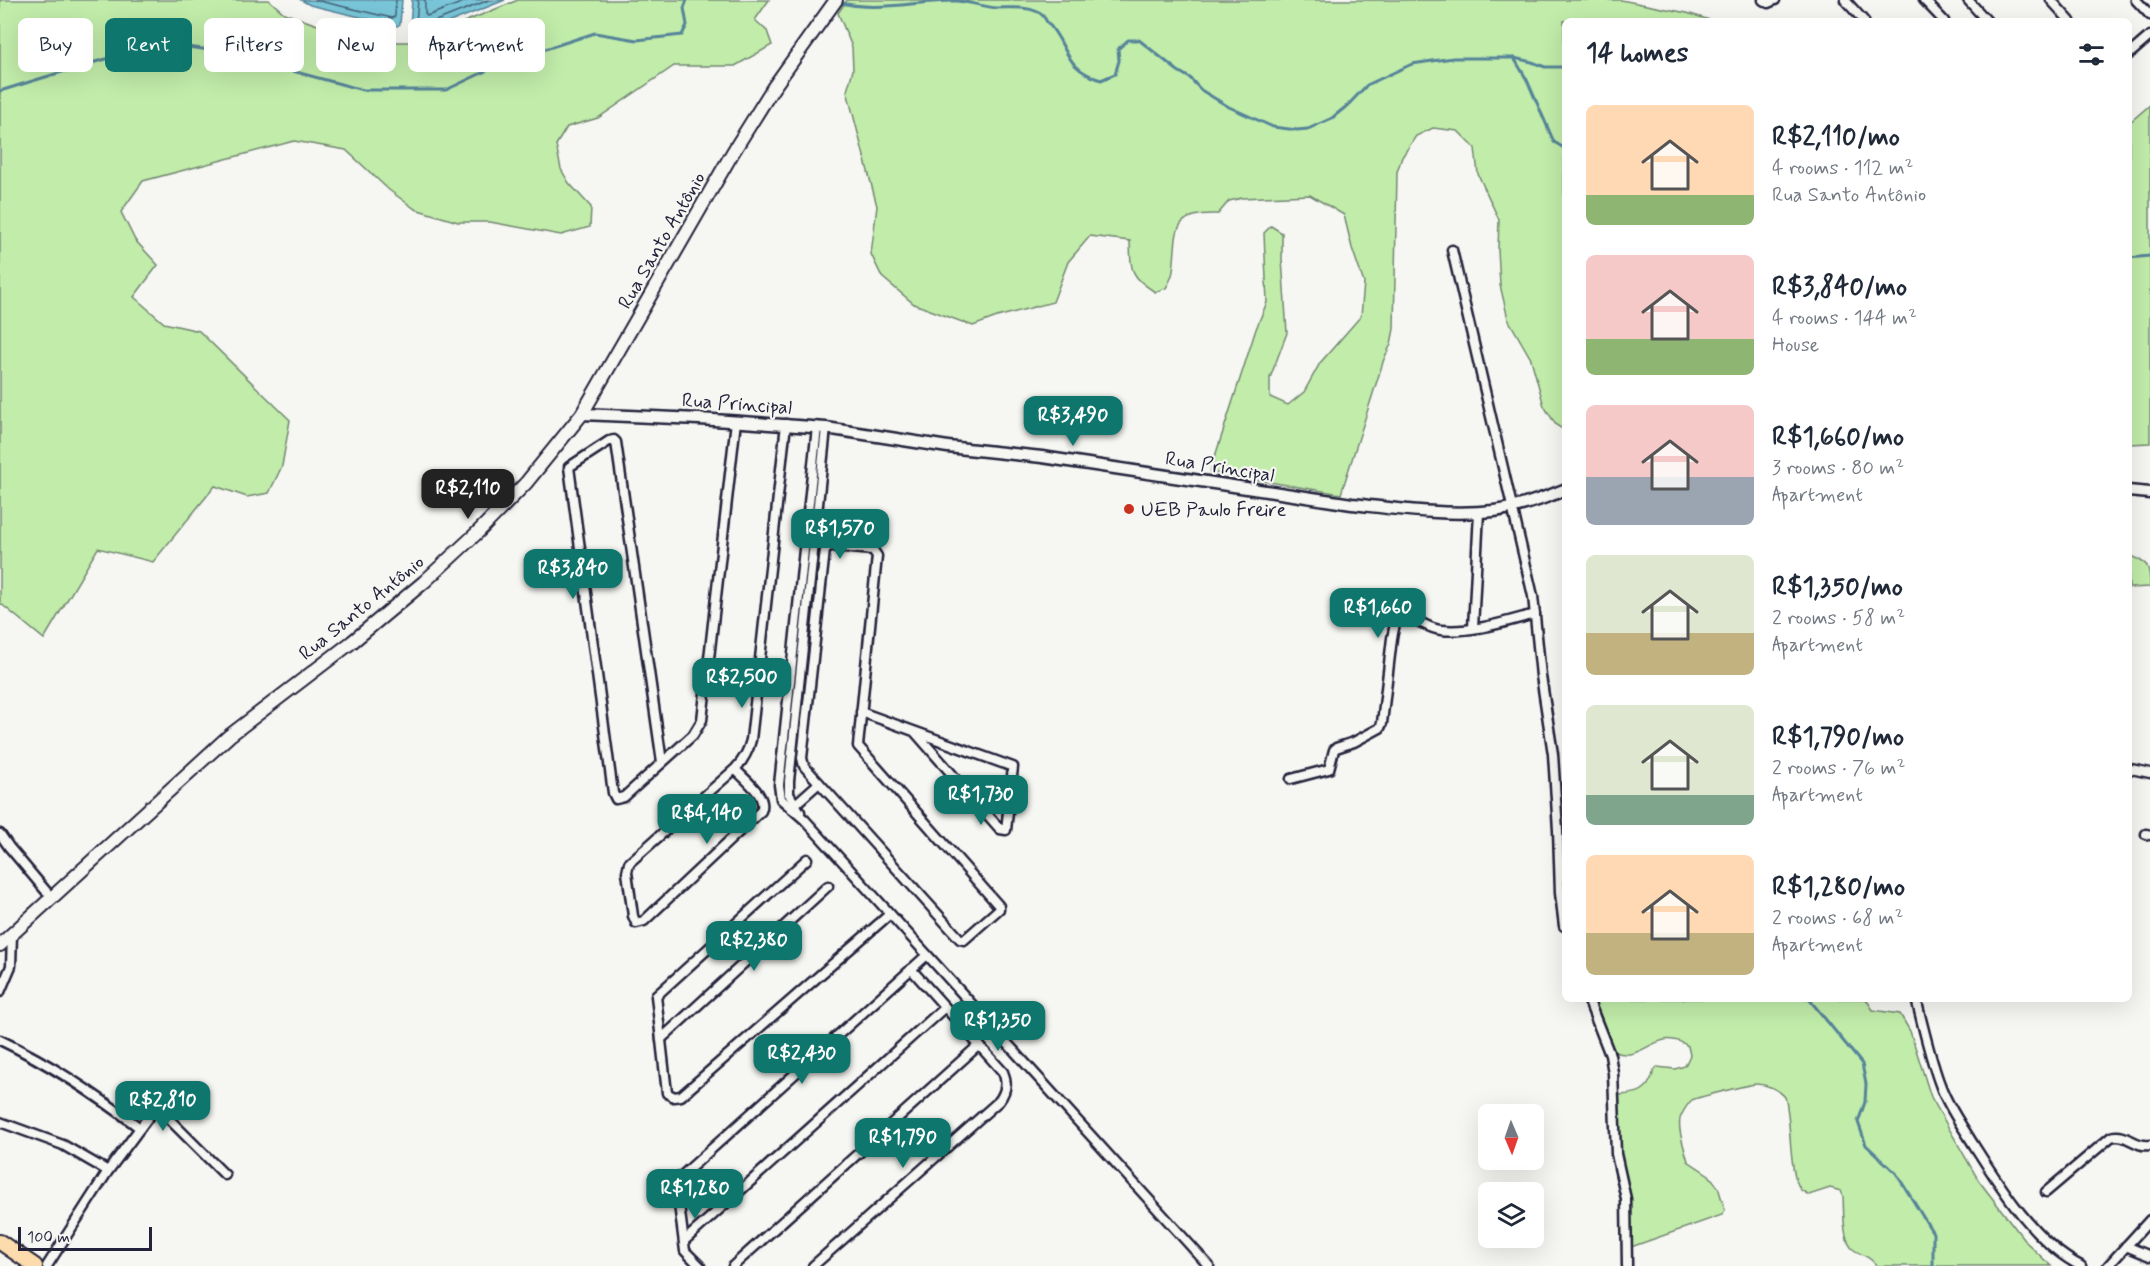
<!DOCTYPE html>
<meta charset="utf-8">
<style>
body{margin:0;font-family:Mynerve,sans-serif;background:#f2f2f3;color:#1f2937;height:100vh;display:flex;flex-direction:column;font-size:22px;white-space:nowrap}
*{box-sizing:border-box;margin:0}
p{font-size:20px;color:#747a83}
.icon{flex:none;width:33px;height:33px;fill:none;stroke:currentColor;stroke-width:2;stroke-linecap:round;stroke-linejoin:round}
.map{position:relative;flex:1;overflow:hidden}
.sheet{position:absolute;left:1562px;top:18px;width:570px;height:984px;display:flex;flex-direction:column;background:#fff;border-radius:9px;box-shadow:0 6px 24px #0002}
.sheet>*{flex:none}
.guide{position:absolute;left:18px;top:18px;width:570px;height:54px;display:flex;gap:12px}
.needle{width:39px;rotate:178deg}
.tools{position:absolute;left:1478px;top:1104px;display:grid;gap:12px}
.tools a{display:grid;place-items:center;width:66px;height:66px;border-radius:9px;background:#fff;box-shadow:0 6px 24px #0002;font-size:30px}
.scale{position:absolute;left:18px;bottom:15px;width:134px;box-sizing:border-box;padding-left:6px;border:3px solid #22223b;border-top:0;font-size:16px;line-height:21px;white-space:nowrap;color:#22223b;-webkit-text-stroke:4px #f6f6f2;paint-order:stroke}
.price{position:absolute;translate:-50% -51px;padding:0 14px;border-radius:12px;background:#0f766e;color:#fff;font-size:20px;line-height:39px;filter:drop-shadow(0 2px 3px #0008)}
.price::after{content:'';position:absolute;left:50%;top:36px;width:18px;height:14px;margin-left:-9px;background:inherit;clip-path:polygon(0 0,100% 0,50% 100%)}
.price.current{background:#222;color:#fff}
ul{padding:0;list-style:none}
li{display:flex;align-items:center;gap:18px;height:150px;padding:0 24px}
li span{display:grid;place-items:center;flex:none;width:168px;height:120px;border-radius:9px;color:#555}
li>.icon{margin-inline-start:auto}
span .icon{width:72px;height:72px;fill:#fffc;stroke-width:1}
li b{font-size:26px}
h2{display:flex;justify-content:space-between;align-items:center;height:72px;padding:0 24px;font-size:26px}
.tag{padding:0 21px;border-radius:9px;background:#fff;box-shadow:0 6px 24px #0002;font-size:21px;line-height:54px}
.tag.current{background:#0f766e;color:#fff}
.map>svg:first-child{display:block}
</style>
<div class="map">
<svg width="2150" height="1266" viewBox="0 0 2150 1266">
<rect width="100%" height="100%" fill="#f6f6f2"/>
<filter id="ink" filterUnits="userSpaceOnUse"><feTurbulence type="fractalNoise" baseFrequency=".0167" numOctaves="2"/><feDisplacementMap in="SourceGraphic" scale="12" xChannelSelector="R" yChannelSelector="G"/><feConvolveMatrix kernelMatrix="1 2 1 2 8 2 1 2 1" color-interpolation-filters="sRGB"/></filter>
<g filter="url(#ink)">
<g fill="#c1eca9" stroke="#728772" stroke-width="1.5">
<polygon points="0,0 269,0 284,13 365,42 415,42 518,0 769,0 755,20 767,31 772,45 735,66 674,66 598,118 567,127 556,145 561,169 569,183 591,207 590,227 561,235 490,222 458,222 415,209 389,190 346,150 294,141 143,181 121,212 135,240 158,265 134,297 164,323 199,331 290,420 282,466 269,493 247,497 215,486 153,562 98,548 44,639 0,603"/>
<path d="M847 0H1621L1687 13 1713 21H1564V430L1556 425 1544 406 1531 359 1508 319 1500 285 1498 250 1499 220 1478 174 1475 148 1458 131 1433 128 1416 136 1402 157 1397 172 1394 329 1391 344 1384 359 1341 494 1210 472 1256 329 1267 302 1264 233 1271 226 1282 233V259L1287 333 1270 378V397L1288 405 1304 392 1320 363 1361 316 1364 283 1352 248 1344 215 1310 195 1242 198 1229 201 1218 214C1169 212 1178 233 1173 271 1172 277 1169 283 1166 288L1155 292C1129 276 1131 269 1130 241L1090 236 1068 262 1053 302 997 317 973 326 914 304 882 277 871 254 877 206 847 91 853 70 852 47 838 13Z"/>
<polygon points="2150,105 2150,443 2129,444 2129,123"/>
<path d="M2128 555C2149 563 2150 565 2150 587L2129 588Z"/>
<path d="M1594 999H1866L1873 1010 1900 1014 1910 1031 1931 1097 1979 1181 2026 1242 2051 1266H1877C1870 1256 1863 1256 1854 1250 1842 1242 1844 1210 1843 1196L1841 1191 1830 1188 1809 1195C1808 1194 1802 1191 1801 1190 1788 1174 1792 1121 1785 1097 1778 1089 1766 1084 1756 1084 1751 1084 1695 1098 1692 1100 1688 1103 1683 1112 1681 1116 1676 1126 1685 1150 1688 1161L1709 1175 1718 1187 1725 1210 1722 1215 1631 1247 1619 1156V1095C1631 1094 1644 1094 1650 1081 1653 1075 1652 1072 1657 1067L1675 1069 1685 1066 1690 1055 1688 1046C1656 1025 1645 1063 1615 1052Z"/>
</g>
<g fill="#79c6d8" stroke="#568499" stroke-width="1.5">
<polygon points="301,0 402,0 400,24 397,26 310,5"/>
<polygon points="412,0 505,0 430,30 414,33 410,27"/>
</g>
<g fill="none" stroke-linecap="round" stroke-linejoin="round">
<g stroke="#45647a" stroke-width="1.5">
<polyline points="315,0 392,18 395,16 396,0"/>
<polyline points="418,0 416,23 419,26 428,24 489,0"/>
<polyline points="425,0 425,13 427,16 469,0"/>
</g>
<g stroke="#568499" stroke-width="3">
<path d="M838 2C877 13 918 0 957 1 971 2 984 7 997 8 1011 8 1025 6 1038 12 1042 14 1045 18 1047 22 1070 47 1062 67 1101 80L1115 74 1119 61 1118 49 1128 40H1139L1178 71 1190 78 1201 90 1229 107 1273 127 1297 130 1308 129 1332 118 1348 105 1367 85 1412 64 1453 58H1514L1532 62 1545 67H1564"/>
<polyline points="1514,58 1527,80 1554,142 1564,148"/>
<polyline points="0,91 91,63 164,44 218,51 363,90 446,90 505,62 595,33 637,40 682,35 687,25 684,8 687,0"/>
<polyline points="2128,258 2150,256"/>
<polyline points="1809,999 1862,1064 1866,1084 1865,1102 1858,1122 1866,1145 1896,1173 1933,1233 1933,1266"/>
</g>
<g stroke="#22223b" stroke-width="13">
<g id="minor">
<polyline points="1763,0 1768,3 1775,0"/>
<polyline points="1845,0 1864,21"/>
<polyline points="1924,0 1944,21"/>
<polyline points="1968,0 1987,21"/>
<polyline points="2051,0 2070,21"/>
<polyline points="2136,0 2150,15"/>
<polyline points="2128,55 2150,36"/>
<polyline points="1452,250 1533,596 1541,676 1553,754 1558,830 1560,893 1564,926"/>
<polyline points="817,427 779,785 781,799 805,820 1209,1266"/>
<polygon points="829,546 873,550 877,556 858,746 999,906 999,909 964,940 960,939 804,766 802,758 825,550"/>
<polyline points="1473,628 1479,512"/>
<polyline points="861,712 1013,767 1006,830 1000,829 915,732"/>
<polyline points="662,762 616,442 614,440 609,441 569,467 613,793 616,799 624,797 693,735 702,720 736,421"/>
<path d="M735 769C745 780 768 796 761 811L644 921 636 923 633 916 627 872 629 863 735 769C744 760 748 752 751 740L786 424"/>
<polyline points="2131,769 2150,773"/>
<path d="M1291 779 1329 769 1334 750 1336 748 1354 742 1380 728 1382 723 1392 638 1396 619C1412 612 1425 629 1441 630 1472 633 1505 622 1535 614"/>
<polyline points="791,808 819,783"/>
<polyline points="800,812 789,794 789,781 826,428"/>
<polyline points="0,834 9,847 51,897"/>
<polyline points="2146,834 2150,835"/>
<polyline points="807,859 656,996 667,1093 674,1097 681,1096 890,914"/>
<polyline points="0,992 11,966 12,934"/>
<polyline points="1588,999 1610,1055 1613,1073 1616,1154 1626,1199 1627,1266"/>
<path d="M1916 999C1924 1029 1930 1059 1941 1087 1948 1106 1960 1123 1970 1139 1998 1183 2034 1243 2081 1266"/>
<polyline points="661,1039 828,886"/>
<path d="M0 1040C51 1064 95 1094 140 1128"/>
<polyline points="0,1122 63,1145 108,1171"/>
<path d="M2046 1192 2111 1137C2127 1132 2135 1148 2150 1145"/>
<polyline points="684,1241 945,1007"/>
<polyline points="2126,1246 2150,1256"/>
<polyline points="47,1266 108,1171 152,1112 162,1113 166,1116 225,1175"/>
<polyline points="700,1266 685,1251 676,1181 927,955"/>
<polyline points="733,1266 979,1045"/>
<path d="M813 1266 999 1101C1006 1092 1008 1083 1003 1072L911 969"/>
<polyline points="2108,1266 2150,1220"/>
</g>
</g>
<g stroke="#22223b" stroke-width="15">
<g id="tertiary">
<path d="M582 414 699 419 826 428 948 447 1042 457 1352 504C1398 509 1447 516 1494 511 1518 508 1542 499 1564 490"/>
<polyline points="2128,491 2150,493"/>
</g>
</g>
<g stroke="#22223b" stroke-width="16">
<polyline id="secondary" points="0,945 229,736 352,642 424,582 478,532 526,483 582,414 733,152 773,88 836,0"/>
</g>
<g stroke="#22223b" stroke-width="18">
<polyline id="primary" points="0,1242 35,1266"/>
</g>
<use href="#minor" stroke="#f6f6f2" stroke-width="8"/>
<use href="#tertiary" stroke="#f6f6f2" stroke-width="10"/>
<use href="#secondary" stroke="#f6f6f2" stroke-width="12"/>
<use href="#primary" stroke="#fcdcac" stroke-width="14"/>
</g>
</g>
<circle fill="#c8321e" stroke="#f6f6f2" stroke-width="2" cx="1129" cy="509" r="6"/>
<g text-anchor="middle" stroke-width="4.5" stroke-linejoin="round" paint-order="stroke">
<g font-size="20" fill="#22223b" stroke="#f6f6f2">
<text transform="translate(661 240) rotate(-60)" y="7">Rua Santo Antônio</text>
<text transform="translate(737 403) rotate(4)" y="7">Rua Principal</text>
<text transform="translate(1220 466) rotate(9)" y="7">Rua Principal</text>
<text transform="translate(361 607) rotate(-39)" y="7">Rua Santo Antônio</text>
</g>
<g font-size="20" fill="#22223b" stroke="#f6f6f2" text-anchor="start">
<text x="1141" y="516">UEB Paulo Freire</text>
</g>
</g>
</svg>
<div class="tools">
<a><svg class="needle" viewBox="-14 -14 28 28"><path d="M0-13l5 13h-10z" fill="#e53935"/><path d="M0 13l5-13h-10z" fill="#747a83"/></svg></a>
<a><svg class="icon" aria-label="layers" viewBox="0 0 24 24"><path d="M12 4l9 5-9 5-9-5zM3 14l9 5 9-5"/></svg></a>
</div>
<div class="scale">100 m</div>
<b class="price" style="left:1073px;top:447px">R$3,490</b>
<b class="price current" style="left:468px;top:520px">R$2,110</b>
<b class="price" style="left:840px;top:560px">R$1,570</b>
<b class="price" style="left:573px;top:600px">R$3,840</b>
<b class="price" style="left:1378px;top:639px">R$1,660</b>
<b class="price" style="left:742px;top:709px">R$2,500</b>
<b class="price" style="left:981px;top:826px">R$1,730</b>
<b class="price" style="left:707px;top:845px">R$4,140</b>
<b class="price" style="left:754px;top:972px">R$2,380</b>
<b class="price" style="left:998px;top:1052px">R$1,350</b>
<b class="price" style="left:802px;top:1085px">R$2,430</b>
<b class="price" style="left:163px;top:1132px">R$2,810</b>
<b class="price" style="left:903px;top:1169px">R$1,790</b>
<b class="price" style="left:695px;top:1220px">R$1,280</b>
<div class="guide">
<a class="tag">Buy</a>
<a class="tag current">Rent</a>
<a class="tag">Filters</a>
<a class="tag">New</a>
<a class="tag">Apartment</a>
</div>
<section class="sheet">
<h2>14 homes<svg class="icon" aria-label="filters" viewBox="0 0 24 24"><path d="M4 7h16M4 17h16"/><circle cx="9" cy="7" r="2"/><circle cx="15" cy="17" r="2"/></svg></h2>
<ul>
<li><span style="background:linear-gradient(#ffd9b3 75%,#8fb573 0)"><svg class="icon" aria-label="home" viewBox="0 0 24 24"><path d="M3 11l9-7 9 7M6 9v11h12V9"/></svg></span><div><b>R$2,110/mo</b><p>4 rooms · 112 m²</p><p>Rua Santo Antônio</p></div></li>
<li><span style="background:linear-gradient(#f6c9c9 70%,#8fb573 0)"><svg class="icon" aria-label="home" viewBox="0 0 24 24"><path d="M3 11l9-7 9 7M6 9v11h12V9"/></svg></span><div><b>R$3,840/mo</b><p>4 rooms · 144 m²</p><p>House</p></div></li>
<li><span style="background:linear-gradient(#f6c9c9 60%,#9aa5b1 0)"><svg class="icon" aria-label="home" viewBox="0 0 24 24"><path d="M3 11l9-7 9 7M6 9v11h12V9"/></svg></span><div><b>R$1,660/mo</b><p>3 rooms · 80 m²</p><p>Apartment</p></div></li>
<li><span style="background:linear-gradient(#dfe7d0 65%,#c2b280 0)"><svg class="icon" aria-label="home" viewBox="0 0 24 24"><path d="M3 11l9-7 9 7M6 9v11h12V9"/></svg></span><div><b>R$1,350/mo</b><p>2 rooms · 58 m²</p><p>Apartment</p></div></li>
<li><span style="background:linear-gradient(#dfe7d0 75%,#7fa58c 0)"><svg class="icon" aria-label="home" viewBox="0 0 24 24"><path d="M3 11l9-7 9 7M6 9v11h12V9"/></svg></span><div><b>R$1,790/mo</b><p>2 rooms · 76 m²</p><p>Apartment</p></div></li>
<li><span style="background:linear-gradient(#ffd9b3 65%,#c2b280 0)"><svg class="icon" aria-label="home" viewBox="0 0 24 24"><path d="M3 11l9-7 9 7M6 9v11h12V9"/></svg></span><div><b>R$1,280/mo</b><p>2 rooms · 68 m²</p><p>Apartment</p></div></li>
</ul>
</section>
</div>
